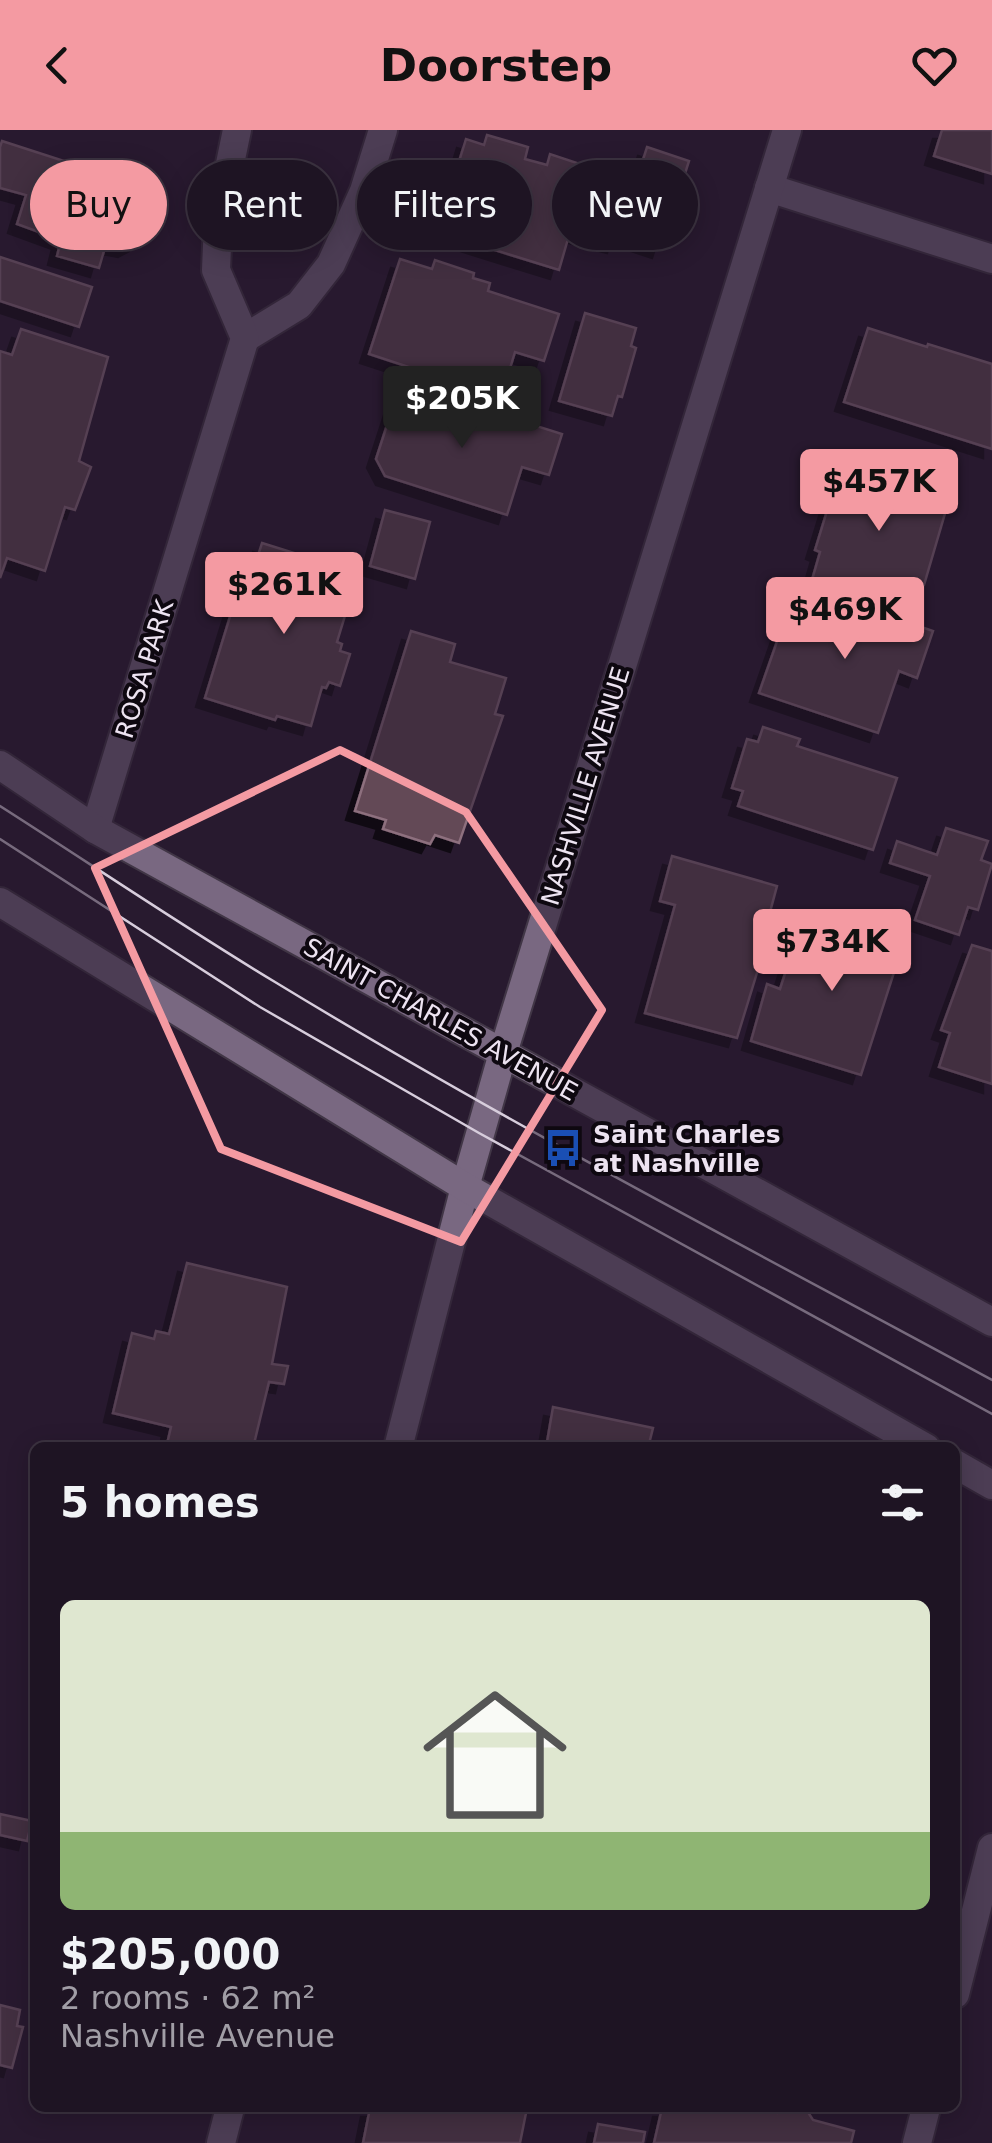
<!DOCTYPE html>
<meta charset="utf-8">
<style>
body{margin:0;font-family:"DejaVu Sans",sans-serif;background:#2b2130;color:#f1f3f6;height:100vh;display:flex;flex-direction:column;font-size:38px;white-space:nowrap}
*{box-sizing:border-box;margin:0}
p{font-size:32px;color:#a19ea6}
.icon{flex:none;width:55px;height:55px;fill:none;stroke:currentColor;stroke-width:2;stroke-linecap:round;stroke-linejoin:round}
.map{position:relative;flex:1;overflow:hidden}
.side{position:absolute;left:30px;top:1312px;width:930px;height:670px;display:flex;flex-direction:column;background:#1e1423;border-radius:15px;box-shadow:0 5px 25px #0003,0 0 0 2px #3c3341}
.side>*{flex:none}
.hud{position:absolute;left:30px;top:30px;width:932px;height:90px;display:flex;gap:20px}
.price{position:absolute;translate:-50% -85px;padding:0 22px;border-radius:10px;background:#f49aa2;color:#111;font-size:32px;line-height:65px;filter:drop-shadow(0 2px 5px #0008)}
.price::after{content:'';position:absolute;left:50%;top:60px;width:30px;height:22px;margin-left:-15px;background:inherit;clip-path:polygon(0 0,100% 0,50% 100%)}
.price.current{background:#222;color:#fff}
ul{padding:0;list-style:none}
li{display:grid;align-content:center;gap:20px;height:530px;padding:0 30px}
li+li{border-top:2px solid #3c3341}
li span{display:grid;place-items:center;height:310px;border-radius:15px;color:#555}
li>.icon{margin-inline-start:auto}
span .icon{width:180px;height:180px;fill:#fffc;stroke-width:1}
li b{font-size:42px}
h2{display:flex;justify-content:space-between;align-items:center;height:120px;padding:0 30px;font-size:42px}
.pill{padding:0 35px;border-radius:45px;background:#1e1423;box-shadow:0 5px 25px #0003,0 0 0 2px #3c3341;font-size:35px;line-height:90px}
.pill.current{background:#f49aa2;color:#111}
header{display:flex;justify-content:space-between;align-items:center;height:130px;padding:0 30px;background:#f49aa2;color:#111;font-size:45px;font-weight:700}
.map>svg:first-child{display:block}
</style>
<header><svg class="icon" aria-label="back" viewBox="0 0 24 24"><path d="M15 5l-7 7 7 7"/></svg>Doorstep<svg class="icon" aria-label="heart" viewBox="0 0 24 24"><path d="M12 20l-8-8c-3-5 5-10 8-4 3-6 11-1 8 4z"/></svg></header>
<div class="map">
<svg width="992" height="2013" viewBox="0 0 992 2013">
<defs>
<filter id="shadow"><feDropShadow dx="-9" dy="9" stdDeviation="0" flood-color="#0009"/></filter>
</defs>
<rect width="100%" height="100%" fill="#281a2f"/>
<g fill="#644856" stroke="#8d6f7e" stroke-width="2.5" filter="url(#shadow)">
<polygon points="942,0 992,0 992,44 934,26"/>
<polygon points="487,5 528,17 525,29 547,35 550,24 595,39 592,49 632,62 625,87 631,88 628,99 621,99 616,114 570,102 559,140 453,107 445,97 443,83 466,9 484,15"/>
<polygon points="2,11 126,51 122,71 135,74 145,95 138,112 127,118 106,114 99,138 57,126 61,110 17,94 26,65 0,58 0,17"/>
<polygon points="647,17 689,31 661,119 640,112 655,65 634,58"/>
<polygon points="0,127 92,157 79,197 0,171"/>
<polygon points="400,129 432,139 435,130 474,143 473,148 490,153 488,161 559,184 544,231 515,222 508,245 520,249 510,279 472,266 473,261 426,246 427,243 369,224"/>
<polygon points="585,183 636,198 631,216 636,218 622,267 618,266 612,286 559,271"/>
<polygon points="868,198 927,217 928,214 992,234 992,319 844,272"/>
<polygon points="21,199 108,227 79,331 91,337 75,380 65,377 45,441 7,428 0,448 0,221 12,225"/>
<polygon points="399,258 488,286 489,281 562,304 549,345 522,337 507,385 385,346 376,329"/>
<polygon points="842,332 951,363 924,455 909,451 901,477 812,450 820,422 815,420"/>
<polygon points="385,380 430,392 415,449 370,436"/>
<polygon points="262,413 358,443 337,512 342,514 340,521 350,524 340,556 329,552 326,558 322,557 311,596 277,586 275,590 205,568 245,438 253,441"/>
<polygon points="820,462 933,501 917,548 899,541 878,603 759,563 781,500 804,508"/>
<polygon points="411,501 455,514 450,532 506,548 495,584 503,586 459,713 435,705 430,714 383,699 386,690 355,681"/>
<polygon points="763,597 800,609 797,616 897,648 873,720 738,676 743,661 732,658 747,609 758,612"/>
<polygon points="946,698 988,711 981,730 992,734 978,780 968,777 959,805 915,790 930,746 890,733 897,711 937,725"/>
<polygon points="672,726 777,756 760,819 764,820 737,908 645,883 675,775 660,771"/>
<polygon points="841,784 906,805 861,945 751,911 767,854 780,859 799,801 811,805"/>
<polygon points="972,815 992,821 992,954 939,937 950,903 941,900"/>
<polygon points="187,1133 287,1157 272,1234 288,1236 284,1254 269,1252 253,1318 182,1318 167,1314 171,1297 113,1283 132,1203 154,1209 156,1201 169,1204"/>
<polygon points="553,1277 653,1298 648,1318 546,1318"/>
<polygon points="0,1684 32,1691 27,1711 0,1705"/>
<polygon points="0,1875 20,1880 17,1896 23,1897 12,1938 0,1935"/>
<polygon points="370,1978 500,1978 526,1983 520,2013 363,2013"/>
<polygon points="662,1978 757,1978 777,1983 783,1978 798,1978 806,1979 813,1990 854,2001 851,2013 654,2013"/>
<polygon points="598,1994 645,2002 643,2013 594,2013"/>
</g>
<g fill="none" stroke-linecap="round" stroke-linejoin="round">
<g stroke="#413646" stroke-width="32">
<g id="minor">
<polyline points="769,58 992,129"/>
<polyline points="245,208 299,175 331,134 364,61 383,0"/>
<polyline points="95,699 245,208 216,140 218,92 237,0"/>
<polyline points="398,1318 465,1057 503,923 787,0"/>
<polyline points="955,1864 992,1718"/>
<polyline points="221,2013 230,1978"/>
<polyline points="917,2013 926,1978"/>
</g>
</g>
<g stroke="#413646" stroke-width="32">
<g id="secondary">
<polyline points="0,635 95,699 992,1192"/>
<polyline points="0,772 465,1057 926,1318"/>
<polyline points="955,1334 992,1355"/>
</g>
</g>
<use href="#minor" stroke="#796881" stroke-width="28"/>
<use href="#secondary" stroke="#796881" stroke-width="28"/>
<g stroke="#d7cddc" stroke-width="2.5">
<path d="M0 676C91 734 182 796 275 852 508 994 752 1120 992 1250"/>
<polyline points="0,709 260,877 479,1003 992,1284"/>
</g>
</g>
<path d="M0 0H992V2013H0ZM340 620 466 682 602 880 461 1112 221 1019 95 738Z" fill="#281a2f" fill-opacity=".55" fill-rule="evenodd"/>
<path fill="none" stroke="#f49aa2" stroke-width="8" stroke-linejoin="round" d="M340 620 466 682 602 880 461 1112 221 1019 95 738Z"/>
<defs>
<g id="bus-bare" transform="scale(3)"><path d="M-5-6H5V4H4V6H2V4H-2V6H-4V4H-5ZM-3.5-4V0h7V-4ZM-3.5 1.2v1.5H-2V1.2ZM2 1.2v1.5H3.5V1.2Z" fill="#1a4fb4" stroke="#0e0810" stroke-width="2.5" paint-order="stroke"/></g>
</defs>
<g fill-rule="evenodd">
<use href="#bus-bare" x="563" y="1018"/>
</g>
<g text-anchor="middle" stroke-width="8" stroke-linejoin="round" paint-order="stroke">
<g font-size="25" fill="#ede3f1" stroke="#0e0810">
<text transform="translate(144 539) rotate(-73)" y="9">ROSA PARK</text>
<text transform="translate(585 656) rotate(-73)" y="9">NASHVILLE AVENUE</text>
<text transform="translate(441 889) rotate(29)" y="9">SAINT CHARLES AVENUE</text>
</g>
<g font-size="25" font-weight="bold" fill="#ede3f1" stroke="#0e0810" text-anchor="start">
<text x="593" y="1013">Saint Charles<tspan x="593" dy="29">at Nashville</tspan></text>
</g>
</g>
</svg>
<b class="price current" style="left:462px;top:321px">$205K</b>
<b class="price" style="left:879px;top:404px">$457K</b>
<b class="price" style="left:284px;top:507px">$261K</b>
<b class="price" style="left:845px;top:532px">$469K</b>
<b class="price" style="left:832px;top:864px">$734K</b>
<div class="hud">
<a class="pill current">Buy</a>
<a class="pill">Rent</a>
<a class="pill">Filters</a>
<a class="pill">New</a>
</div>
<section class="side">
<h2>5 homes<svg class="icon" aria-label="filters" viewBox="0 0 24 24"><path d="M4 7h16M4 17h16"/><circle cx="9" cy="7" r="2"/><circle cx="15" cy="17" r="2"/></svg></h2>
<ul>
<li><span style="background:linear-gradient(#dfe7d0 75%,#8fb573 0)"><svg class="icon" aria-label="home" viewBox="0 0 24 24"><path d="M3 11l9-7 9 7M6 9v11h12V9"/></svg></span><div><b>$205,000</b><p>2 rooms · 62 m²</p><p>Nashville Avenue</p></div></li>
</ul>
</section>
</div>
